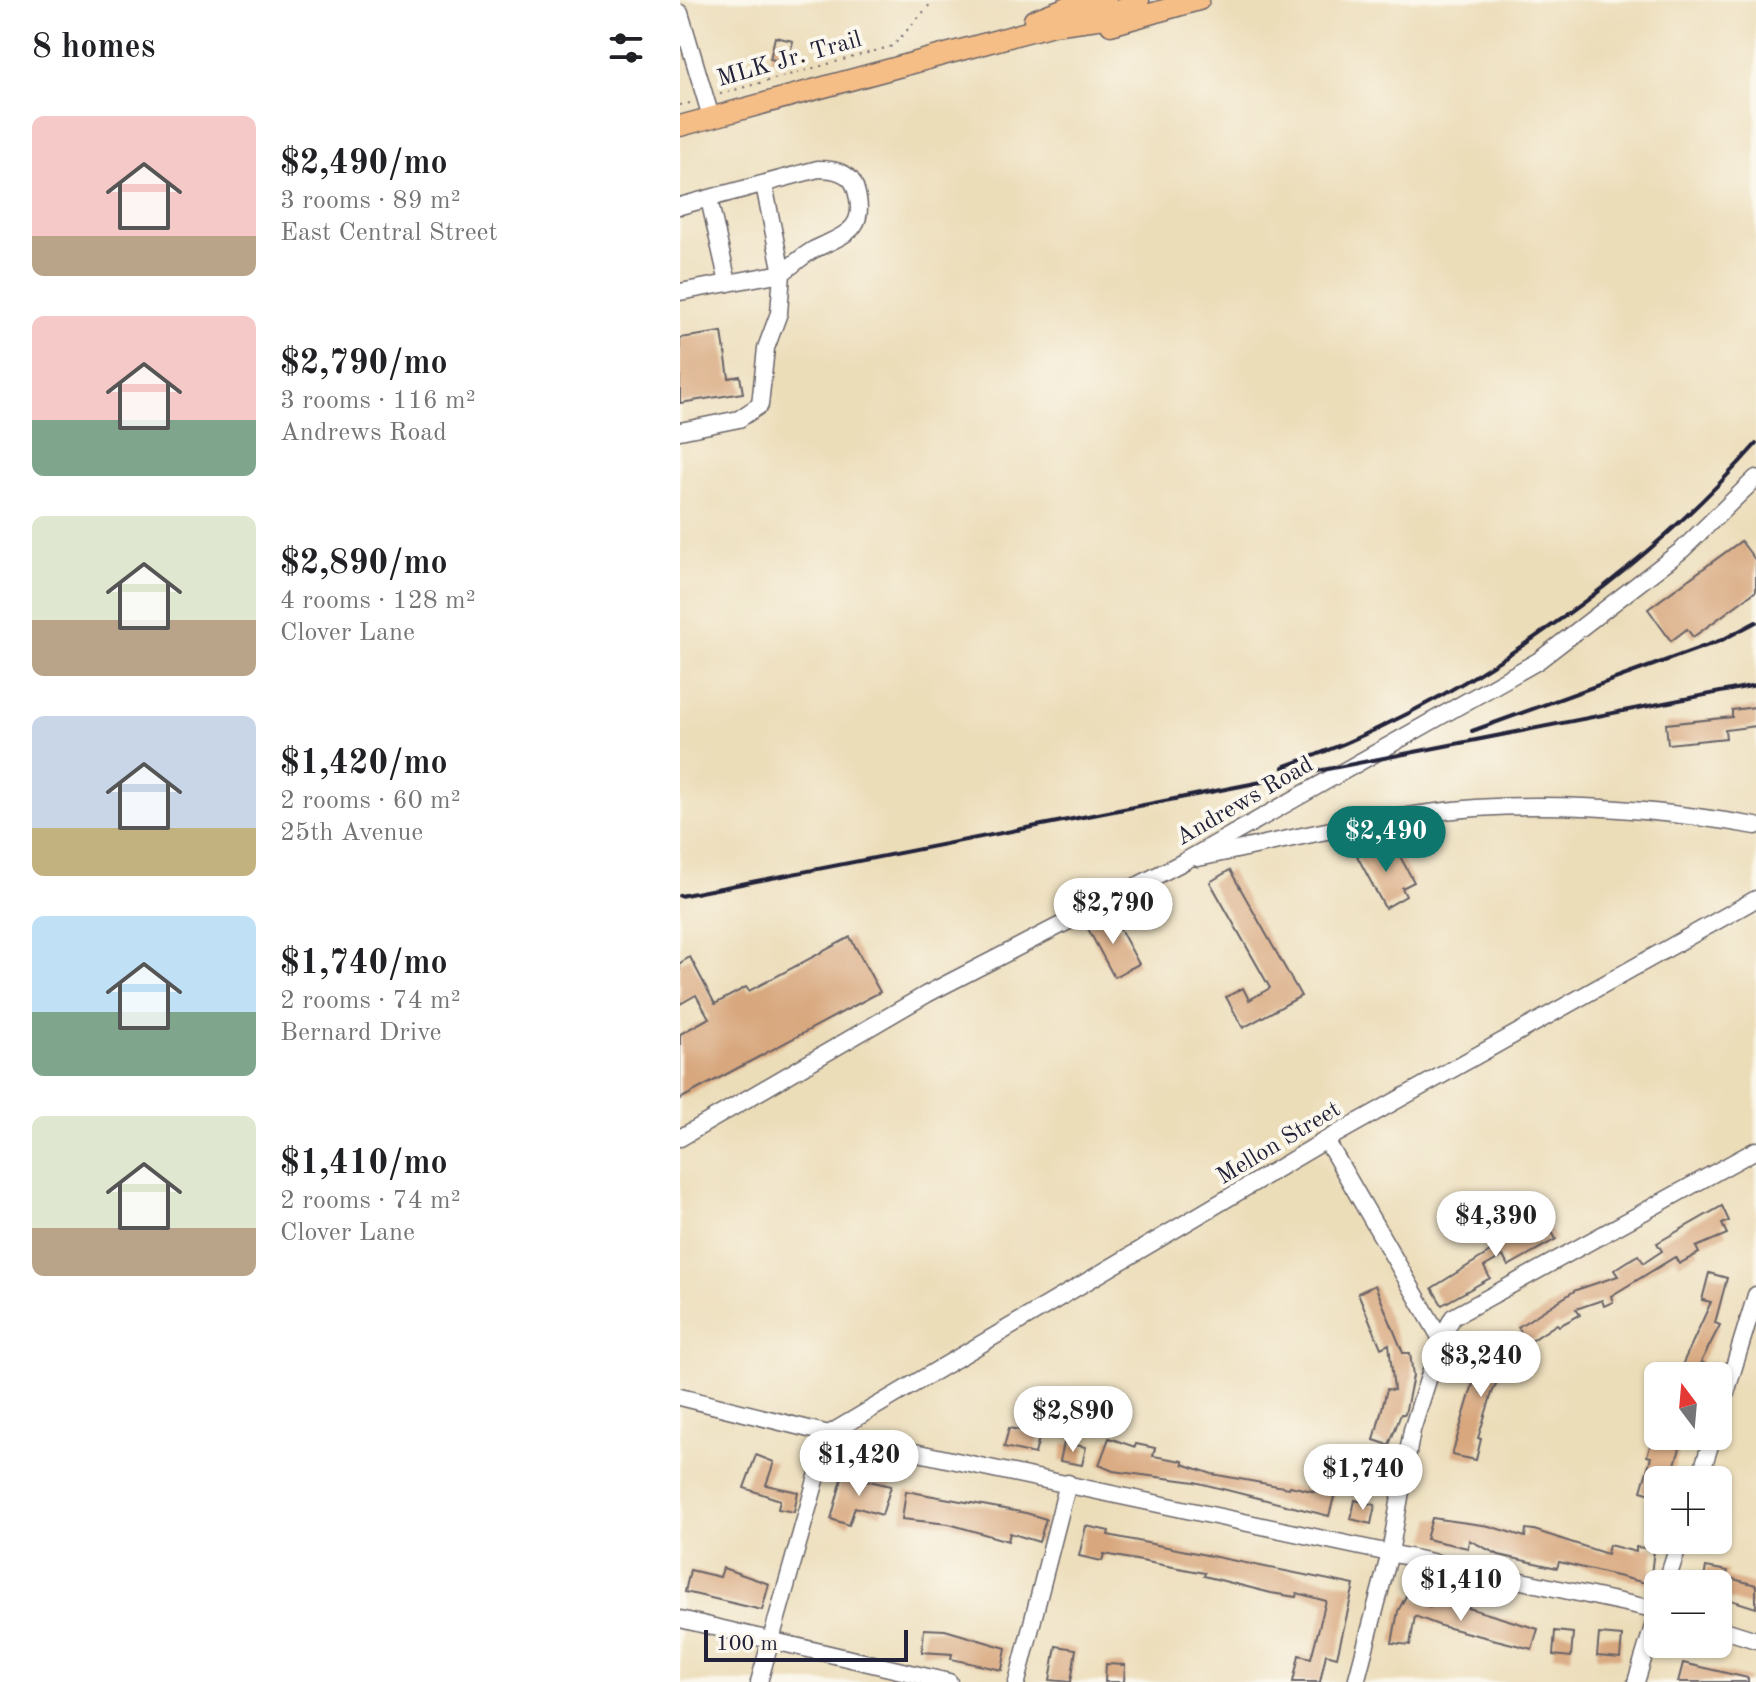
<!DOCTYPE html>
<meta charset="utf-8">
<style>
body{margin:0;font-family:"Old Standard TT",serif;background:#f2f2f2;color:#202124;height:100vh;display:flex;flex-direction:column;font-size:30px;white-space:nowrap}
*{box-sizing:border-box;margin:0}
p{font-size:26px;color:#757577}
.icon{flex:none;width:44px;height:44px;fill:none;stroke:currentColor;stroke-width:2;stroke-linecap:round;stroke-linejoin:round}
.map{position:relative;flex:1;overflow:hidden}
.details{display:flex;flex-direction:column;background:#fff;width:680px}
.details>*{flex:none}
.needle{width:52px;rotate:344deg}
.controls{position:absolute;left:964px;top:1362px;display:grid;gap:16px}
.controls a{display:grid;place-items:center;width:88px;height:88px;border-radius:12px;background:#fff;box-shadow:0 2px 6px #0004;font-size:40px}
.scale{position:absolute;left:24px;bottom:20px;width:204px;box-sizing:border-box;padding-left:8px;border:4px solid #22223b;border-top:0;font-size:22px;line-height:28px;white-space:nowrap;color:#22223b;-webkit-text-stroke:6px #fbf7ec;paint-order:stroke}
.price{position:absolute;translate:-50% -68px;padding:0 18px;border-radius:28px;background:#fff;color:#222;font-size:26px;line-height:52px;filter:drop-shadow(0 2px 4px #0008)}
.price::after{content:'';position:absolute;left:50%;top:48px;width:24px;height:18px;margin-left:-12px;background:inherit;clip-path:polygon(0 0,100% 0,50% 100%)}
.price.on{background:#0f766e;color:#fff}
ul{padding:0;list-style:none}
li{display:flex;align-items:center;gap:24px;height:200px;padding:0 32px}
li span{display:grid;place-items:center;flex:none;width:224px;height:160px;border-radius:12px;color:#555}
li>.icon{margin-inline-start:auto}
span .icon{width:96px;height:96px;fill:#fffc;stroke-width:1}
li b{font-size:34px}
h2{display:flex;justify-content:space-between;align-items:center;height:96px;padding:0 32px;font-size:34px}
main{display:flex;flex:1;min-height:0}
.map>svg:first-child{display:block}
</style>
<main>
<section class="details">
<h2>8 homes<svg class="icon" aria-label="filters" viewBox="0 0 24 24"><path d="M4 7h16M4 17h16"/><circle cx="9" cy="7" r="2"/><circle cx="15" cy="17" r="2"/></svg></h2>
<ul>
<li><span style="background:linear-gradient(#f6c9c9 75%,#b9a48a 0)"><svg class="icon" aria-label="home" viewBox="0 0 24 24"><path d="M3 11l9-7 9 7M6 9v11h12V9"/></svg></span><div><b>$2,490/mo</b><p>3 rooms · 89 m²</p><p>East Central Street</p></div></li>
<li><span style="background:linear-gradient(#f6c9c9 65%,#7fa58c 0)"><svg class="icon" aria-label="home" viewBox="0 0 24 24"><path d="M3 11l9-7 9 7M6 9v11h12V9"/></svg></span><div><b>$2,790/mo</b><p>3 rooms · 116 m²</p><p>Andrews Road</p></div></li>
<li><span style="background:linear-gradient(#dfe7d0 65%,#b9a48a 0)"><svg class="icon" aria-label="home" viewBox="0 0 24 24"><path d="M3 11l9-7 9 7M6 9v11h12V9"/></svg></span><div><b>$2,890/mo</b><p>4 rooms · 128 m²</p><p>Clover Lane</p></div></li>
<li><span style="background:linear-gradient(#c9d6e8 70%,#c2b280 0)"><svg class="icon" aria-label="home" viewBox="0 0 24 24"><path d="M3 11l9-7 9 7M6 9v11h12V9"/></svg></span><div><b>$1,420/mo</b><p>2 rooms · 60 m²</p><p>25th Avenue</p></div></li>
<li><span style="background:linear-gradient(#bfe0f5 60%,#7fa58c 0)"><svg class="icon" aria-label="home" viewBox="0 0 24 24"><path d="M3 11l9-7 9 7M6 9v11h12V9"/></svg></span><div><b>$1,740/mo</b><p>2 rooms · 74 m²</p><p>Bernard Drive</p></div></li>
<li><span style="background:linear-gradient(#dfe7d0 70%,#b9a48a 0)"><svg class="icon" aria-label="home" viewBox="0 0 24 24"><path d="M3 11l9-7 9 7M6 9v11h12V9"/></svg></span><div><b>$1,410/mo</b><p>2 rooms · 74 m²</p><p>Clover Lane</p></div></li>
</ul>
</section>
<div class="map">
<svg width="1076" height="1682" viewBox="0 0 1076 1682">
<rect width="100%" height="100%" fill="#fbf7ec"/>
<filter id="ink" filterUnits="userSpaceOnUse"><feTurbulence type="fractalNoise" baseFrequency=".0125" numOctaves="2"/><feDisplacementMap in="SourceGraphic" scale="16" xChannelSelector="R" yChannelSelector="G"/><feConvolveMatrix kernelMatrix="1 2 1 2 8 2 1 2 1" color-interpolation-filters="sRGB"/></filter>
<filter id="wash" filterUnits="userSpaceOnUse"><feTurbulence type="fractalNoise" baseFrequency=".006" numOctaves="4" result="noise"/><feDisplacementMap in="SourceGraphic" scale="32" xChannelSelector="R" yChannelSelector="G"/><feGaussianBlur stdDeviation="1.8" result="paint"/><feColorMatrix in="noise" values="0 0 0 0 0 0 0 0 0 0 0 0 0 0 0 0 0 1.4 0 .05"/><feComposite in="paint" operator="in"/></filter>
<g filter="url(#wash)">
<rect width="100%" height="100%" fill="#ecddb9"/>
<g id="blocks">
<g fill="#d8a77e">
<polygon points="95,37 113,41 108,63 90,59"/>
<polygon points="42,332 49,378 60,376 63,393 0,403 0,338"/>
<polygon points="1061,541 1076,561 1076,591 1013,637 1007,629 991,641 968,609"/>
<polygon points="1076,707 1076,726 1045,730 1046,738 988,744 986,724 1052,717 1052,710"/>
<polygon points="697,845 703,856 716,849 734,882 722,888 726,896 705,908 677,856"/>
<polygon points="550,870 621,996 563,1028 546,997 563,988 569,1000 590,988 530,882"/>
<polygon points="432,914 459,964 434,977 407,927"/>
<polygon points="170,937 200,992 0,1099 0,1034 29,1018 16,995 0,1004 0,963 10,957 35,1004 66,987 69,991"/>
<polygon points="1042,1206 1049,1221 1042,1224 1047,1234 1016,1247 1019,1253 999,1264 995,1257 931,1296 933,1302 924,1306 922,1300 896,1309 900,1315 879,1326 877,1324 848,1343 838,1327 896,1290 938,1276 934,1270 958,1255 964,1263 982,1251 977,1243"/>
<polygon points="864,1218 876,1239 828,1266 823,1256 804,1267 810,1278 762,1305 752,1288 818,1247 812,1237 826,1229 831,1238"/>
<polygon points="1029,1273 1047,1278 1035,1323 1040,1325 1021,1362 1024,1363 1019,1376 997,1376 1031,1302 1022,1300"/>
<polygon points="695,1285 723,1353 730,1353 733,1376 725,1414 721,1414 709,1445 694,1440 707,1389 714,1390 709,1344 701,1348 678,1293"/>
<polygon points="822,1339 838,1355 822,1370 812,1393 798,1438 801,1439 796,1460 772,1455 800,1360"/>
<polygon points="329,1428 360,1434 355,1454 324,1447"/>
<polygon points="973,1436 1004,1436 990,1480 978,1480 978,1496 961,1491 971,1457 967,1456"/>
<polygon points="429,1438 455,1447 456,1444 475,1448 473,1456 503,1461 503,1464 532,1474 609,1488 610,1486 636,1492 638,1484 656,1489 649,1516 515,1482 433,1471 419,1465"/>
<polygon points="384,1443 406,1447 402,1465 380,1461"/>
<polygon points="76,1455 94,1462 86,1485 118,1492 114,1512 98,1509 100,1500 64,1488"/>
<polygon points="163,1475 211,1486 202,1515 175,1507 169,1525 151,1519"/>
<polygon points="226,1491 346,1513 366,1519 359,1542 330,1533 328,1541 269,1524 222,1519"/>
<polygon points="675,1500 695,1505 691,1524 671,1519"/>
<polygon points="752,1518 809,1526 845,1537 846,1529 854,1530 927,1554 929,1545 956,1552 956,1547 974,1549 970,1584 879,1562 877,1568 819,1555 789,1540 788,1548 746,1539"/>
<polygon points="406,1526 429,1531 428,1535 674,1585 657,1657 646,1654 640,1682 613,1682 619,1655 631,1658 646,1601 617,1593 616,1597 591,1593 524,1576 525,1573 424,1554 422,1561 399,1556"/>
<polygon points="1026,1567 1048,1571 1046,1577 1076,1585 1076,1608 1038,1596 1038,1584 1023,1584"/>
<polygon points="43,1568 89,1584 82,1610 5,1592 10,1570 40,1577"/>
<polygon points="727,1594 750,1607 753,1600 781,1611 782,1606 858,1629 852,1649 761,1626 735,1616 730,1645 712,1643 718,1611"/>
<polygon points="244,1629 265,1630 326,1648 322,1670 271,1659 272,1654 242,1652"/>
<polygon points="875,1631 893,1633 891,1657 873,1655"/>
<polygon points="919,1634 942,1636 940,1658 917,1656"/>
<polygon points="376,1646 396,1649 391,1682 370,1680"/>
<polygon points="1003,1663 1068,1678 1068,1682 998,1682"/>
<polygon points="426,1664 445,1665 444,1682 425,1682"/>
</g>
</g>
</g>
<g filter="url(#ink)">
<use href="#blocks" fill-opacity="0" stroke="#696367" stroke-width="2"/>
<g fill="none" stroke-linecap="round" stroke-linejoin="round">
<g stroke="#696367" stroke-width="19">
<g id="minor">
<polyline points="0,13 31,117"/>
<polyline points="29,199 48,283"/>
<path d="M0 206 138 169C152 169 170 172 175 187 189 230 165 234 133 250 122 256 112 266 102 273L99 313 86 348 80 405 59 419 0 431"/>
<polyline points="0,292 102,273 84,185"/>
<path d="M518 858C609 840 703 815 796 808 891 802 982 810 1076 826"/>
<polyline points="0,1138 247,994 505,861 858,661 1002,550 1076,478"/>
<polyline points="646,1140 761,1339 732,1430 710,1553 676,1682"/>
<polyline points="761,1339 773,1317 1076,1150"/>
<polyline points="0,1397 149,1434 978,1610"/>
<polyline points="1038,1419 1076,1295"/>
<polyline points="1019,1480 1033,1436"/>
<polyline points="986,1584 1000,1540"/>
<polyline points="0,1619 269,1682"/>
<polyline points="1038,1628 1076,1640"/>
<polyline points="79,1682 149,1434 646,1140 1076,899"/>
<polyline points="337,1682 388,1483"/>
<polyline points="956,1682 978,1610"/>
</g>
</g>
<g stroke="#696367" stroke-width="23">
<g id="major">
<polyline points="394,13 426,0"/>
<polyline points="354,20 406,0"/>
<polyline points="431,25 519,0"/>
<polyline points="0,126 373,25 425,18 459,0"/>
</g>
</g>
<g stroke="#696367" stroke-width="2" stroke-dasharray="2 6" stroke-linecap="butt">
<polyline points="40,94 213,46 254,0"/>
<polyline points="0,105 10,103"/>
</g>
<use href="#minor" stroke="#fff" stroke-width="16"/>
<use href="#major" stroke="#f6be87" stroke-width="20"/>
<g stroke="#22223b" stroke-width="4">
<polyline points="792,731 1042,640 1076,622"/>
<path d="M603 767C774 709 957 579 1076 444"/>
<polyline points="0,896 1076,685"/>
</g>
</g>
</g>
<g text-anchor="middle" stroke-width="8" stroke-linejoin="round" paint-order="stroke">
<g font-size="24" fill="#22223b" stroke="#fbf7ec">
<text transform="translate(109 58) rotate(-16)" y="8">MLK Jr. Trail</text>
<text transform="translate(564 800) rotate(-30)" y="8">Andrews Road</text>
<text transform="translate(598 1142) rotate(-31)" y="8">Mellon Street</text>
</g>
</g>
</svg>
<div class="controls">
<a><svg class="needle" viewBox="-14 -14 28 28"><path d="M0-13l5 13h-10z" fill="#e53935"/><path d="M0 13l5-13h-10z" fill="#757577"/></svg></a>
<a>+</a>
<a>−</a>
</div>
<div class="scale">100 m</div>
<b class="price on" style="left:706px;top:874px">$2,490</b>
<b class="price" style="left:433px;top:946px">$2,790</b>
<b class="price" style="left:816px;top:1259px">$4,390</b>
<b class="price" style="left:801px;top:1399px">$3,240</b>
<b class="price" style="left:393px;top:1454px">$2,890</b>
<b class="price" style="left:179px;top:1498px">$1,420</b>
<b class="price" style="left:683px;top:1512px">$1,740</b>
<b class="price" style="left:781px;top:1623px">$1,410</b>
</div>
</main>
